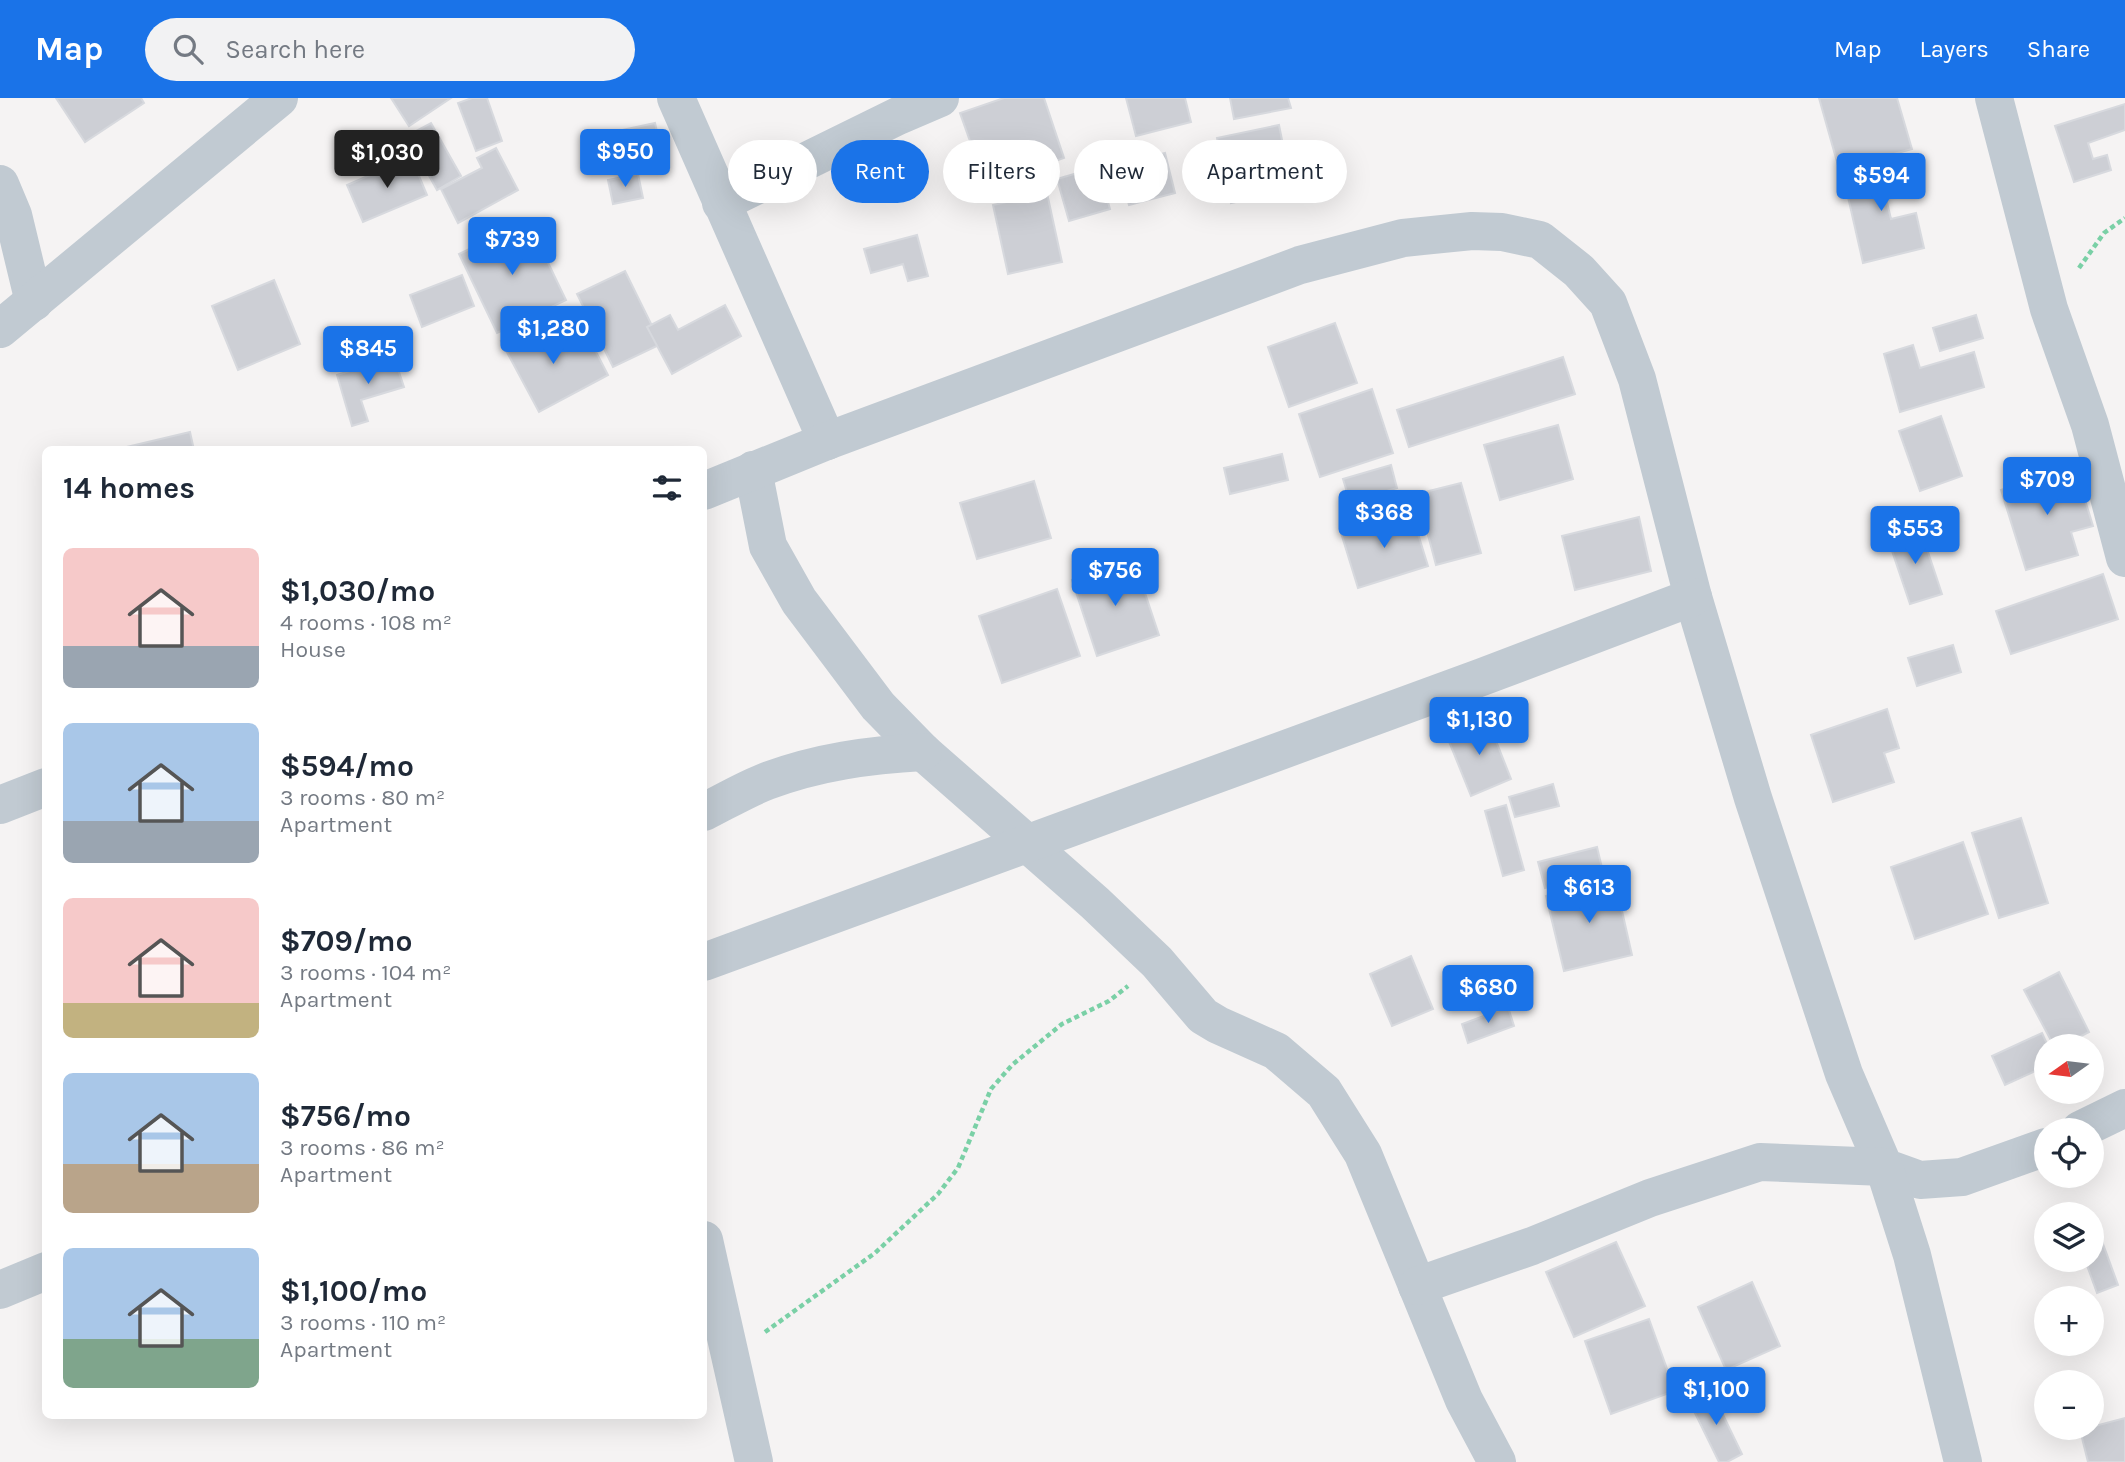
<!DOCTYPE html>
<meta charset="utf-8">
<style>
body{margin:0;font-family:Karla,sans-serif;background:#f2f2f3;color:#1f2937;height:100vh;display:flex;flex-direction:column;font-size:26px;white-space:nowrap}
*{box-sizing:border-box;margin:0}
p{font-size:23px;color:#747a83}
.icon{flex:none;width:38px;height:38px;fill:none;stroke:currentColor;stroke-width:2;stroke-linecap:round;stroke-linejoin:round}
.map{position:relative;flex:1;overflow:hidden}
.panel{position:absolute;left:42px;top:348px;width:665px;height:973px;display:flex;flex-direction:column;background:#fff;border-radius:10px;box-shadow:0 7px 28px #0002}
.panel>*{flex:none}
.banner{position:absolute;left:728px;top:42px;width:665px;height:63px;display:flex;gap:14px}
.needle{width:46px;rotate:256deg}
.tools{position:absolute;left:2034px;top:936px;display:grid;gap:14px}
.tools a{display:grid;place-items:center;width:70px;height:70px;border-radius:50%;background:#fff;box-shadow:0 7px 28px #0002;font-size:35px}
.price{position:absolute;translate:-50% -60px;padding:0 16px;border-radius:7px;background:#1a73e8;color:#fff;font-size:23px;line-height:46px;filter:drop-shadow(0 2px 4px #0008)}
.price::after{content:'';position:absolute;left:50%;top:42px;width:21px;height:16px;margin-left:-10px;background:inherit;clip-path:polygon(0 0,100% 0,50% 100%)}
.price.selected{background:#222;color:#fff}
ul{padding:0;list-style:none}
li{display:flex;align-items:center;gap:21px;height:175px;padding:0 21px}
li span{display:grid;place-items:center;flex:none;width:196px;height:140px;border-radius:10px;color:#555}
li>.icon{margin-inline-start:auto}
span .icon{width:84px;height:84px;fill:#fffc;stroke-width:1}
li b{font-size:30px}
h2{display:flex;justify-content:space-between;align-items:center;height:84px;padding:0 21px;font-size:30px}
.tag{padding:0 24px;border-radius:32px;background:#fff;box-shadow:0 7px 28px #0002;font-size:24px;line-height:63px}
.tag.selected{background:#1a73e8;color:#fff}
header{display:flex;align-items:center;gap:42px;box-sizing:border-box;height:98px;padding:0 35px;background:#1a73e8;color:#fff}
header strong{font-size:33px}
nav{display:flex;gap:38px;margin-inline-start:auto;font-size:24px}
.search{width:490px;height:63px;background:#f2f2f3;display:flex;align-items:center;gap:18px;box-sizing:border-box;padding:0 24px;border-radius:38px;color:#747a83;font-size:26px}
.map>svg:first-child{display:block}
</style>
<header>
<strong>Map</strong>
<div class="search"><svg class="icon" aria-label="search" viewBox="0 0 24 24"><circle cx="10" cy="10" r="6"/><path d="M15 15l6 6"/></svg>Search here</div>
<nav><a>Map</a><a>Layers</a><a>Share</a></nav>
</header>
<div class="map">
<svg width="2125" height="1364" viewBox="0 0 2125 1364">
<rect width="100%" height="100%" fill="#f5f3f3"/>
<g fill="#cdcfd5" stroke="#d7d9de" stroke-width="2">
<polygon points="56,0 141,0 144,5 85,44"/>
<polygon points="391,0 451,0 409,28"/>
<polygon points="472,0 487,0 502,43 476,53 458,5"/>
<polygon points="1004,0 1044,0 1064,60 986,88 960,15"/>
<polygon points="1126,0 1185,0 1191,24 1136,38"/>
<polygon points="1230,0 1288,0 1291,10 1234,21"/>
<polygon points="1819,0 1897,0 1912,51 1839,71"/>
<polygon points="2125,6 2125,32 2088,45 2093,61 2107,57 2111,72 2074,84 2055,28"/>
<polygon points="431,25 461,78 437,92 407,38"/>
<polygon points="655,25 662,56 620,65 613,34"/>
<polygon points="1279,27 1292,92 1231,105 1217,40"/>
<polygon points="496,50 518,92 458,125 441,91 482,70 477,60"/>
<polygon points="1165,55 1175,95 1129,107 1118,67"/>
<polygon points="411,59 427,97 363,124 347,87"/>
<polygon points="1902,63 1909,94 1886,100 1891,121 1916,115 1924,150 1863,165 1843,77"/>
<polygon points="1098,69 1110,111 1069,123 1057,81"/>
<polygon points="638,76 643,100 613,106 608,82"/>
<polygon points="1047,95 1062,164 1008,176 993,107"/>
<polygon points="528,123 566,202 497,235 459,156"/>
<polygon points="917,137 928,178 908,183 903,166 871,175 864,151"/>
<polygon points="625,173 661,246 613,269 577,196"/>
<polygon points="462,177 474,208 422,229 410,197"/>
<polygon points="274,182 300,246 238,272 212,208"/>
<polygon points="725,207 741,238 672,276 647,229 670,217 678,232"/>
<polygon points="1976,217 1983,240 1940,253 1933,230"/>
<polygon points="537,224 554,256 588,238 608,277 539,314 501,243"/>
<polygon points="1335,225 1357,285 1289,309 1268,249"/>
<polygon points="1913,247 1920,270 1974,254 1984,289 1900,314 1884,256"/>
<polygon points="394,259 404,289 361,302 368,323 352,328 337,277"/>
<polygon points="1563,259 1575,296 1409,349 1397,312"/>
<polygon points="1372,291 1393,355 1320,379 1299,316"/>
<polygon points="1941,318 1962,378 1920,393 1899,333"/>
<polygon points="1558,327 1573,381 1500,402 1484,347"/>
<polygon points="190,334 194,352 114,352"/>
<polygon points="1282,356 1288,382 1230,396 1224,370"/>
<polygon points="1391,367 1397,390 1350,404 1343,381"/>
<polygon points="2075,369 2093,428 2071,434 2078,457 2026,472 2001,392"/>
<polygon points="1034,383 1051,440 977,461 960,405"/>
<polygon points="1461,385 1481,455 1436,467 1417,396"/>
<polygon points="1411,413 1428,468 1358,490 1341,435"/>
<polygon points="1639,419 1651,473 1575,492 1562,438"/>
<polygon points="1920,430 1942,496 1910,506 1888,441"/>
<polygon points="1134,462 1159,537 1097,558 1072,482"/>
<polygon points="2103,476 2118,521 2011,556 1996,513"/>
<polygon points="1057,491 1080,558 1002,585 979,518"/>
<polygon points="1953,547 1961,574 1917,588 1908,560"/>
<polygon points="1887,611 1899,650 1884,655 1894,684 1833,704 1811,637"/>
<polygon points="1487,620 1511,681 1471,698 1446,636"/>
<polygon points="1553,686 1559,708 1515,719 1509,699"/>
<polygon points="1506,707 1524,772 1503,778 1485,713"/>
<polygon points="2021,720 2048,805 1999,820 1972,735"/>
<polygon points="1963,744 1988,816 1915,841 1891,769"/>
<polygon points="1597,749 1603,774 1545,790 1538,764"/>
<polygon points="1615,782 1632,857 1564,873 1546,798"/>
<polygon points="1411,858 1433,911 1392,928 1370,876"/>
<polygon points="2059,874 2089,934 2062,948 2054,948 2024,892"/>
<polygon points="1508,909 1514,928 1468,945 1462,926"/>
<polygon points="2042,935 2048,948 2046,948 2046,968 2005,987 1992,958"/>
<polygon points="2098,1132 2118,1187 2097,1195 2085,1162 2091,1162 2091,1135"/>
<polygon points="1616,1144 1645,1208 1574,1239 1546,1174"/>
<polygon points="1752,1184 1780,1248 1726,1272 1698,1209"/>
<polygon points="1649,1221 1675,1293 1611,1316 1585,1243"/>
<polygon points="1711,1292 1742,1356 1727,1364 1719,1364 1689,1303"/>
<polygon points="2125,1320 2125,1364 2088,1364 2080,1332"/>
</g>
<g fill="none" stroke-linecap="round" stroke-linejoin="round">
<g stroke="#7ad0a6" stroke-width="4.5" stroke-dasharray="5 3.5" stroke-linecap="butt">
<polyline points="2079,170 2104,135 2125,120"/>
<polyline points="765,1234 875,1155 938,1096 958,1070 991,991 1012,967 1062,926 1109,903 1128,888"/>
</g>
<g stroke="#c1cad2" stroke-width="38">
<polyline points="676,0 827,343"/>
<polyline points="1994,0 2049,211 2090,327 2125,460"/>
<polyline points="0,86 13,117 34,204"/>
<polyline points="721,105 898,18 940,0"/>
<polyline points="0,231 279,0"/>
<polyline points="753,372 768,448 799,503 878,608 923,654 1095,805 1157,864 1203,918 1218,927 1276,953 1324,994 1363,1056 1464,1302 1497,1364"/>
<polyline points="704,393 827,343 1300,167 1403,140 1472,133 1502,134 1540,142 1579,173 1608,205 1637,281 1693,499 1753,700 1844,976 1884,1069 1920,1082 1962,1079 2046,1049"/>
<polyline points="0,707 46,689"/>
<path d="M704 714C724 704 746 691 767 683 818 664 869 657 923 654"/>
<polyline points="704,864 1482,579 1693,499"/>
<polyline points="2080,1032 2125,1010"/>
<polyline points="704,1142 754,1364"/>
<polyline points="1417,1188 1532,1148 1650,1100 1760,1064 1884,1069 1912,1157 1963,1364"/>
<polyline points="0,1192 46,1173"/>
</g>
</g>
</svg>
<div class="tools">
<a><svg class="needle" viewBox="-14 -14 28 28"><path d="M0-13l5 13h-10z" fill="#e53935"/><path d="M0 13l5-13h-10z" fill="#747a83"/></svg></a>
<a><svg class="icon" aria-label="locate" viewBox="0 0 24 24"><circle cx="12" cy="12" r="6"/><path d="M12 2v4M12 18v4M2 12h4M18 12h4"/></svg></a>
<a><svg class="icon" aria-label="layers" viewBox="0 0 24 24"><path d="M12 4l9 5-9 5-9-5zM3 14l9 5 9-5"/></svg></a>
<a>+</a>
<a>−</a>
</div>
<b class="price" style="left:625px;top:91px">$950</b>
<b class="price selected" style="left:387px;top:92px">$1,030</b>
<b class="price" style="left:1881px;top:115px">$594</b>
<b class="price" style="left:512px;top:179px">$739</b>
<b class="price" style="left:553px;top:268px">$1,280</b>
<b class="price" style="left:368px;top:288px">$845</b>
<b class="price" style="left:2047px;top:419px">$709</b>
<b class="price" style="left:1384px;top:452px">$368</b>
<b class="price" style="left:1915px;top:468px">$553</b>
<b class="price" style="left:1115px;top:510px">$756</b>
<b class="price" style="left:1479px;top:659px">$1,130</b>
<b class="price" style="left:1589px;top:827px">$613</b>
<b class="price" style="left:1488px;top:927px">$680</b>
<b class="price" style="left:1716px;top:1329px">$1,100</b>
<div class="banner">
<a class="tag">Buy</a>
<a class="tag selected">Rent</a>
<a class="tag">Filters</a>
<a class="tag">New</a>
<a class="tag">Apartment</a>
</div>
<section class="panel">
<h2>14 homes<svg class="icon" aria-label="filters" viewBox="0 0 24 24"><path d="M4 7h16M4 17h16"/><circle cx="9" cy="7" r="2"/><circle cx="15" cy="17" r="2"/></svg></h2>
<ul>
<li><span style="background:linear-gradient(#f6c9c9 70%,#9aa5b1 0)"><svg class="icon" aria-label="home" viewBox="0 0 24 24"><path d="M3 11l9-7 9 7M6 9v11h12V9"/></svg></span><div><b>$1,030/mo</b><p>4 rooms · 108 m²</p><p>House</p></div></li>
<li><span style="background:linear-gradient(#a9c7e8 70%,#9aa5b1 0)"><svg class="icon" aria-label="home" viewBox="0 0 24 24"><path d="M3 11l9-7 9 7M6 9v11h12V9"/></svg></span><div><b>$594/mo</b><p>3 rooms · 80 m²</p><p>Apartment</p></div></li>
<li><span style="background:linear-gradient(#f6c9c9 75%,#c2b280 0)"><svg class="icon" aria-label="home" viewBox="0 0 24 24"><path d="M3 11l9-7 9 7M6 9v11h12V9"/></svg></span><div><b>$709/mo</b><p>3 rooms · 104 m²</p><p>Apartment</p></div></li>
<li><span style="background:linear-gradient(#a9c7e8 65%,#b9a48a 0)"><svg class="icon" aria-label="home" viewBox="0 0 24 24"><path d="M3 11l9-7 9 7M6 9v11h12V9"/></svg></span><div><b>$756/mo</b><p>3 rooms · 86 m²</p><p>Apartment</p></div></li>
<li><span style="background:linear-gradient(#a9c7e8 65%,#7fa58c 0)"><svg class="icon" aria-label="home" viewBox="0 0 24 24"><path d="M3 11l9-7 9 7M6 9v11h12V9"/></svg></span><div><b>$1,100/mo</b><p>3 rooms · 110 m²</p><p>Apartment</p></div></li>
</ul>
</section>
</div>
